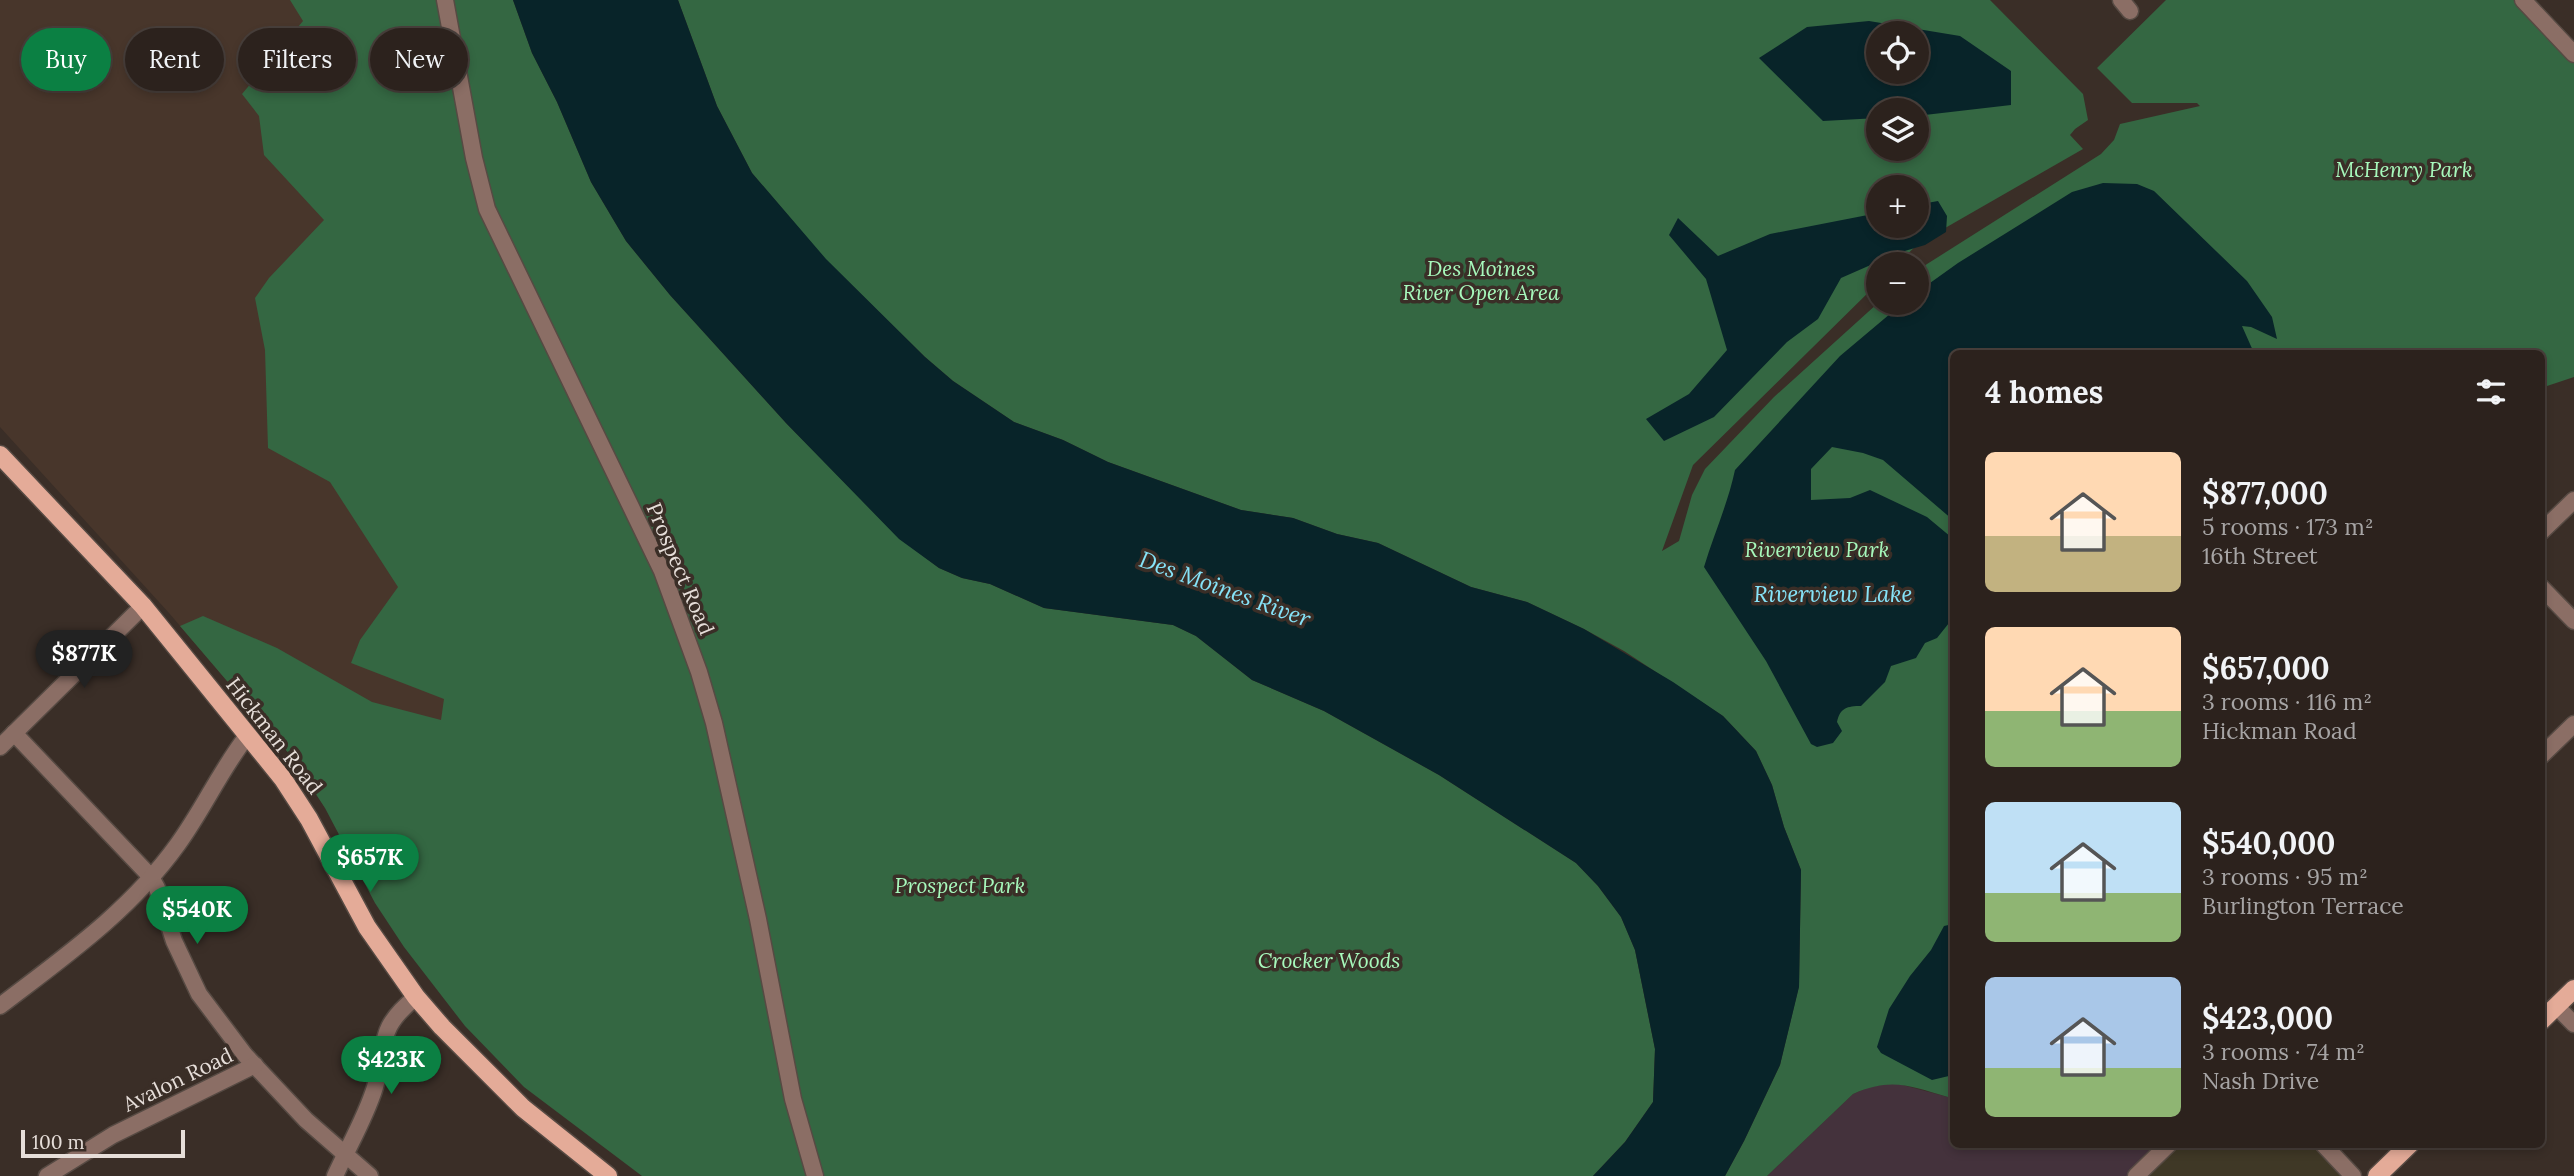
<!DOCTYPE html>
<meta charset="utf-8">
<style>
body{margin:0;font-family:Lora,serif;background:#342a26;color:#f1f3f6;height:100vh;display:flex;flex-direction:column;font-size:26px;white-space:nowrap}
*{box-sizing:border-box;margin:0}
p{font-size:23px;color:#a6a4a4}
.icon{flex:none;width:38px;height:38px;fill:none;stroke:currentColor;stroke-width:2;stroke-linecap:round;stroke-linejoin:round}
.map{position:relative;flex:1;overflow:hidden}
.sheet{position:absolute;left:1950px;top:350px;width:595px;height:798px;display:flex;flex-direction:column;background:#2c221d;border-radius:10px;box-shadow:0 4px 10px #0003,0 0 0 2px #483f3b}
.sheet>*{flex:none}
.banner{position:absolute;left:21px;top:28px;width:665px;height:63px;display:flex;gap:14px}
.buttons{position:absolute;left:1866px;top:21px;display:grid;gap:14px}
.buttons a{display:grid;place-items:center;width:63px;height:63px;border-radius:50%;background:#2c221d;box-shadow:0 4px 10px #0003,0 0 0 2px #483f3b;font-size:35px}
.scale{position:absolute;left:21px;bottom:18px;width:164px;box-sizing:border-box;padding-left:7px;border:4px solid #e6ded9;border-top:0;font-size:19px;line-height:24px;white-space:nowrap;color:#e6ded9;-webkit-text-stroke:5px #3a2e27;paint-order:stroke}
.price{position:absolute;translate:-50% -60px;padding:0 16px;border-radius:24px;background:#0b8043;color:#fff;font-size:23px;line-height:46px;filter:drop-shadow(0 2px 4px #0008)}
.price::after{content:'';position:absolute;left:50%;top:42px;width:21px;height:16px;margin-left:-10px;background:inherit;clip-path:polygon(0 0,100% 0,50% 100%)}
.price.selected{background:#222;color:#fff}
ul{padding:0;list-style:none}
li{display:flex;align-items:center;gap:21px;height:175px;padding:0 35px}
li span{display:grid;place-items:center;flex:none;width:196px;height:140px;border-radius:10px;color:#555}
li>.icon{margin-inline-start:auto}
span .icon{width:84px;height:84px;fill:#fffc;stroke-width:1}
li b{font-size:30px}
h2{display:flex;justify-content:space-between;align-items:center;height:84px;padding:0 35px;font-size:30px}
.tag{padding:0 24px;border-radius:32px;background:#2c221d;box-shadow:0 4px 10px #0003,0 0 0 2px #483f3b;font-size:24px;line-height:63px}
.tag.selected{background:#0b8043;color:#fff}
.map>svg:first-child{display:block}
</style>
<div class="map">
<svg width="2574" height="1176" viewBox="0 0 2574 1176">
<rect width="100%" height="100%" fill="#3a2e27"/>
<polygon fill="#3f3826" points="2177,1144 2313,1145 2342,1176 2145,1176"/>
<polygon fill="#44323c" points="1895,1083 1948,1097 1953,1095 1953,1144 2161,1145 2128,1176 1767,1176 1853,1094 1869,1087"/>
<polygon fill="#48362b" points="0,0 368,0 650,631 325,808 291,756 169,613 0,427"/>
<g fill="#346742" fill-rule="evenodd">
<polygon points="290,0 513,0 532,53 557,102 591,182 626,241 670,295 786,423 899,538 939,568 962,578 990,584 1044,608 1173,625 1196,636 1252,680 1324,711 1439,775 1576,863 1598,886 1621,917 1635,950 1655,1049 1653,1102 1625,1142 1593,1176 642,1176 524,1087 465,1026 404,947 375,903 325,808 291,756 180,626 203,616 277,648 372,702 441,720 444,699 351,663 360,640 398,587 330,482 268,448 265,350 255,298 269,278 324,220 264,155 259,116 242,94 303,21"/>
<path d="M678 0H1990L2083 94 2088 120 2075 129 2070 135 2083 149 1919 243 1897 264H1878V283L1693 465 1662 551 1679 541 1692 495 1705 469 1774 397 1878 303H1916V271L2101 154 2114 140 2120 124 2200 106 2197 103H2132L2097 68 2166 0H2523L2574 54V377L2541 388V354H1953V1095L1948 1097C1909 1086 1892 1077 1853 1094L1767 1176H1725L1744 1141 1780 1065 1799 986 1801 870 1784 827 1772 785 1756 751 1723 716 1624 651 1584 629 1527 602 1471 587 1378 543 1337 534 1293 518 1241 510 1108 462 1063 440 1014 422 953 381 925 357 825 259 752 173 717 106ZM1878 33H1916V72H1878ZM1878 110H1916V149H1878ZM1878 187H1916V226H1878Z"/>
</g>
<g fill="#082429" fill-rule="evenodd">
<polygon points="513,0 678,0 717,106 752,173 826,259 925,357 953,381 1014,422 1063,440 1108,462 1241,510 1293,518 1337,534 1378,543 1471,587 1527,602 1584,629 1673,682 1723,716 1756,751 1772,785 1784,827 1801,870 1799,987 1780,1065 1744,1141 1725,1176 1593,1176 1625,1142 1653,1102 1655,1049 1635,950 1621,917 1598,886 1576,863 1439,775 1324,711 1252,680 1196,636 1173,625 1044,608 990,584 962,578 939,568 899,539 786,423 670,295 626,241 591,182 557,102 532,53"/>
<path d="M1869 21 1960 36 2011 71V105L1916 116V110H1878V118L1823 121 1759 58 1807 27ZM1878 33H1916V72H1878Z"/>
<path d="M2103 183 2137 184 2154 191 2247 281 2272 317 2277 339 2251 327 2242 326 2254 353 1953 354V520L1883 460 1863 453 1832 447 1811 469V500L1850 498 1870 490 1927 517 1951 537 1953 538V618L1937 638 1925 643 1916 658 1891 666 1885 682 1861 706C1847 706 1840 708 1837 722L1842 731 1833 743 1817 747 1811 744 1766 661 1704 567C1714 534 1728 503 1735 470L1840 356 1903 303H1916V293L1958 263 2072 192Z"/>
<polygon points="1938,201 1947,216 1946,232 1925,245 1898,253 1841,278 1818,319 1787,342 1714,417 1664,441 1646,419 1689,394 1727,350 1706,279 1669,235 1678,218 1718,256 1770,234 1878,213 1878,226 1916,226 1916,205"/>
<polygon points="1953,924 1953,1075 1932,1080 1881,1053 1877,1047 1889,1009 1910,976 1931,950 1944,926"/>
</g>
<g fill="none" stroke-linecap="round" stroke-linejoin="round">
<g stroke="#564a43" stroke-width="19">
<g id="minor">
<polyline points="445,0 474,158 487,209 662,571 699,672 714,723 758,919 793,1099 815,1176"/>
<polyline points="2121,0 2130,11"/>
<polyline points="2523,0 2574,54"/>
<polyline points="2541,532 2574,500"/>
<polyline points="2541,587 2574,621"/>
<polyline points="14,733 151,877 157,888 174,941 199,994 245,1055 306,1120 370,1176"/>
<polyline points="0,747 143,606"/>
<polyline points="2541,756 2574,724"/>
<path d="M0 1006C64 957 130 911 178 844 204 808 220 771 247 736"/>
<polyline points="2556,1006 2574,1024"/>
<polyline points="2323,1144 2353,1176"/>
<polyline points="47,1176 113,1135 255,1065"/>
<path d="M335 1176C348 1147 366 1117 375 1087 388 1043 375 1030 416 997"/>
<polyline points="2136,1176 2169,1144"/>
</g>
</g>
<g stroke="#564a43" stroke-width="21">
<g id="major">
<polyline points="0,455 143,606 283,779 309,819 367,927 416,997 442,1027 523,1108 608,1176"/>
<polyline points="2541,1021 2574,989"/>
<polyline points="2377,1176 2410,1144"/>
</g>
</g>
<use href="#minor" stroke="#8b6e65" stroke-width="16"/>
<use href="#major" stroke="#e4ab98" stroke-width="18"/>
</g>
<g text-anchor="middle" stroke-width="7" stroke-linejoin="round" paint-order="stroke">
<g font-size="21" font-style="italic" fill="#a7f9bc" stroke="#3a2e27">
<text x="2404" y="177">McHenry Park</text>
<text x="1481" y="276">Des Moines<tspan x="1481" dy="24">River Open Area</tspan></text>
<text x="1817" y="557">Riverview Park</text>
<text x="960" y="893">Prospect Park</text>
<text x="1329" y="968">Crocker Woods</text>
</g>
<g font-size="21" fill="#e6ded9" stroke="#3a2e27">
<text transform="translate(680 569) rotate(67)" y="7">Prospect Road</text>
<text transform="translate(274 736) rotate(52)" y="7">Hickman Road</text>
<text transform="translate(178 1080) rotate(-26)" y="7">Avalon Road</text>
</g>
<g font-size="23" font-style="italic" fill="#86e3f8" stroke="#3a2e27">
<text transform="translate(1225 589) rotate(20)" y="8">Des Moines River</text>
<text x="1833" y="602">Riverview Lake</text>
</g>
</g>
</svg>
<div class="buttons">
<a><svg class="icon" aria-label="locate" viewBox="0 0 24 24"><circle cx="12" cy="12" r="6"/><path d="M12 2v4M12 18v4M2 12h4M18 12h4"/></svg></a>
<a><svg class="icon" aria-label="layers" viewBox="0 0 24 24"><path d="M12 4l9 5-9 5-9-5zM3 14l9 5 9-5"/></svg></a>
<a>+</a>
<a>−</a>
</div>
<div class="scale">100 m</div>
<b class="price selected" style="left:84px;top:690px">$877K</b>
<b class="price" style="left:370px;top:894px">$657K</b>
<b class="price" style="left:197px;top:946px">$540K</b>
<b class="price" style="left:391px;top:1096px">$423K</b>
<div class="banner">
<a class="tag selected">Buy</a>
<a class="tag">Rent</a>
<a class="tag">Filters</a>
<a class="tag">New</a>
</div>
<section class="sheet">
<h2>4 homes<svg class="icon" aria-label="filters" viewBox="0 0 24 24"><path d="M4 7h16M4 17h16"/><circle cx="9" cy="7" r="2"/><circle cx="15" cy="17" r="2"/></svg></h2>
<ul>
<li><span style="background:linear-gradient(#ffd9b3 60%,#c2b280 0)"><svg class="icon" aria-label="home" viewBox="0 0 24 24"><path d="M3 11l9-7 9 7M6 9v11h12V9"/></svg></span><div><b>$877,000</b><p>5 rooms · 173 m²</p><p>16th Street</p></div></li>
<li><span style="background:linear-gradient(#ffd9b3 60%,#8fb573 0)"><svg class="icon" aria-label="home" viewBox="0 0 24 24"><path d="M3 11l9-7 9 7M6 9v11h12V9"/></svg></span><div><b>$657,000</b><p>3 rooms · 116 m²</p><p>Hickman Road</p></div></li>
<li><span style="background:linear-gradient(#bfe0f5 65%,#8fb573 0)"><svg class="icon" aria-label="home" viewBox="0 0 24 24"><path d="M3 11l9-7 9 7M6 9v11h12V9"/></svg></span><div><b>$540,000</b><p>3 rooms · 95 m²</p><p>Burlington Terrace</p></div></li>
<li><span style="background:linear-gradient(#a9c7e8 65%,#8fb573 0)"><svg class="icon" aria-label="home" viewBox="0 0 24 24"><path d="M3 11l9-7 9 7M6 9v11h12V9"/></svg></span><div><b>$423,000</b><p>3 rooms · 74 m²</p><p>Nash Drive</p></div></li>
</ul>
</section>
</div>
